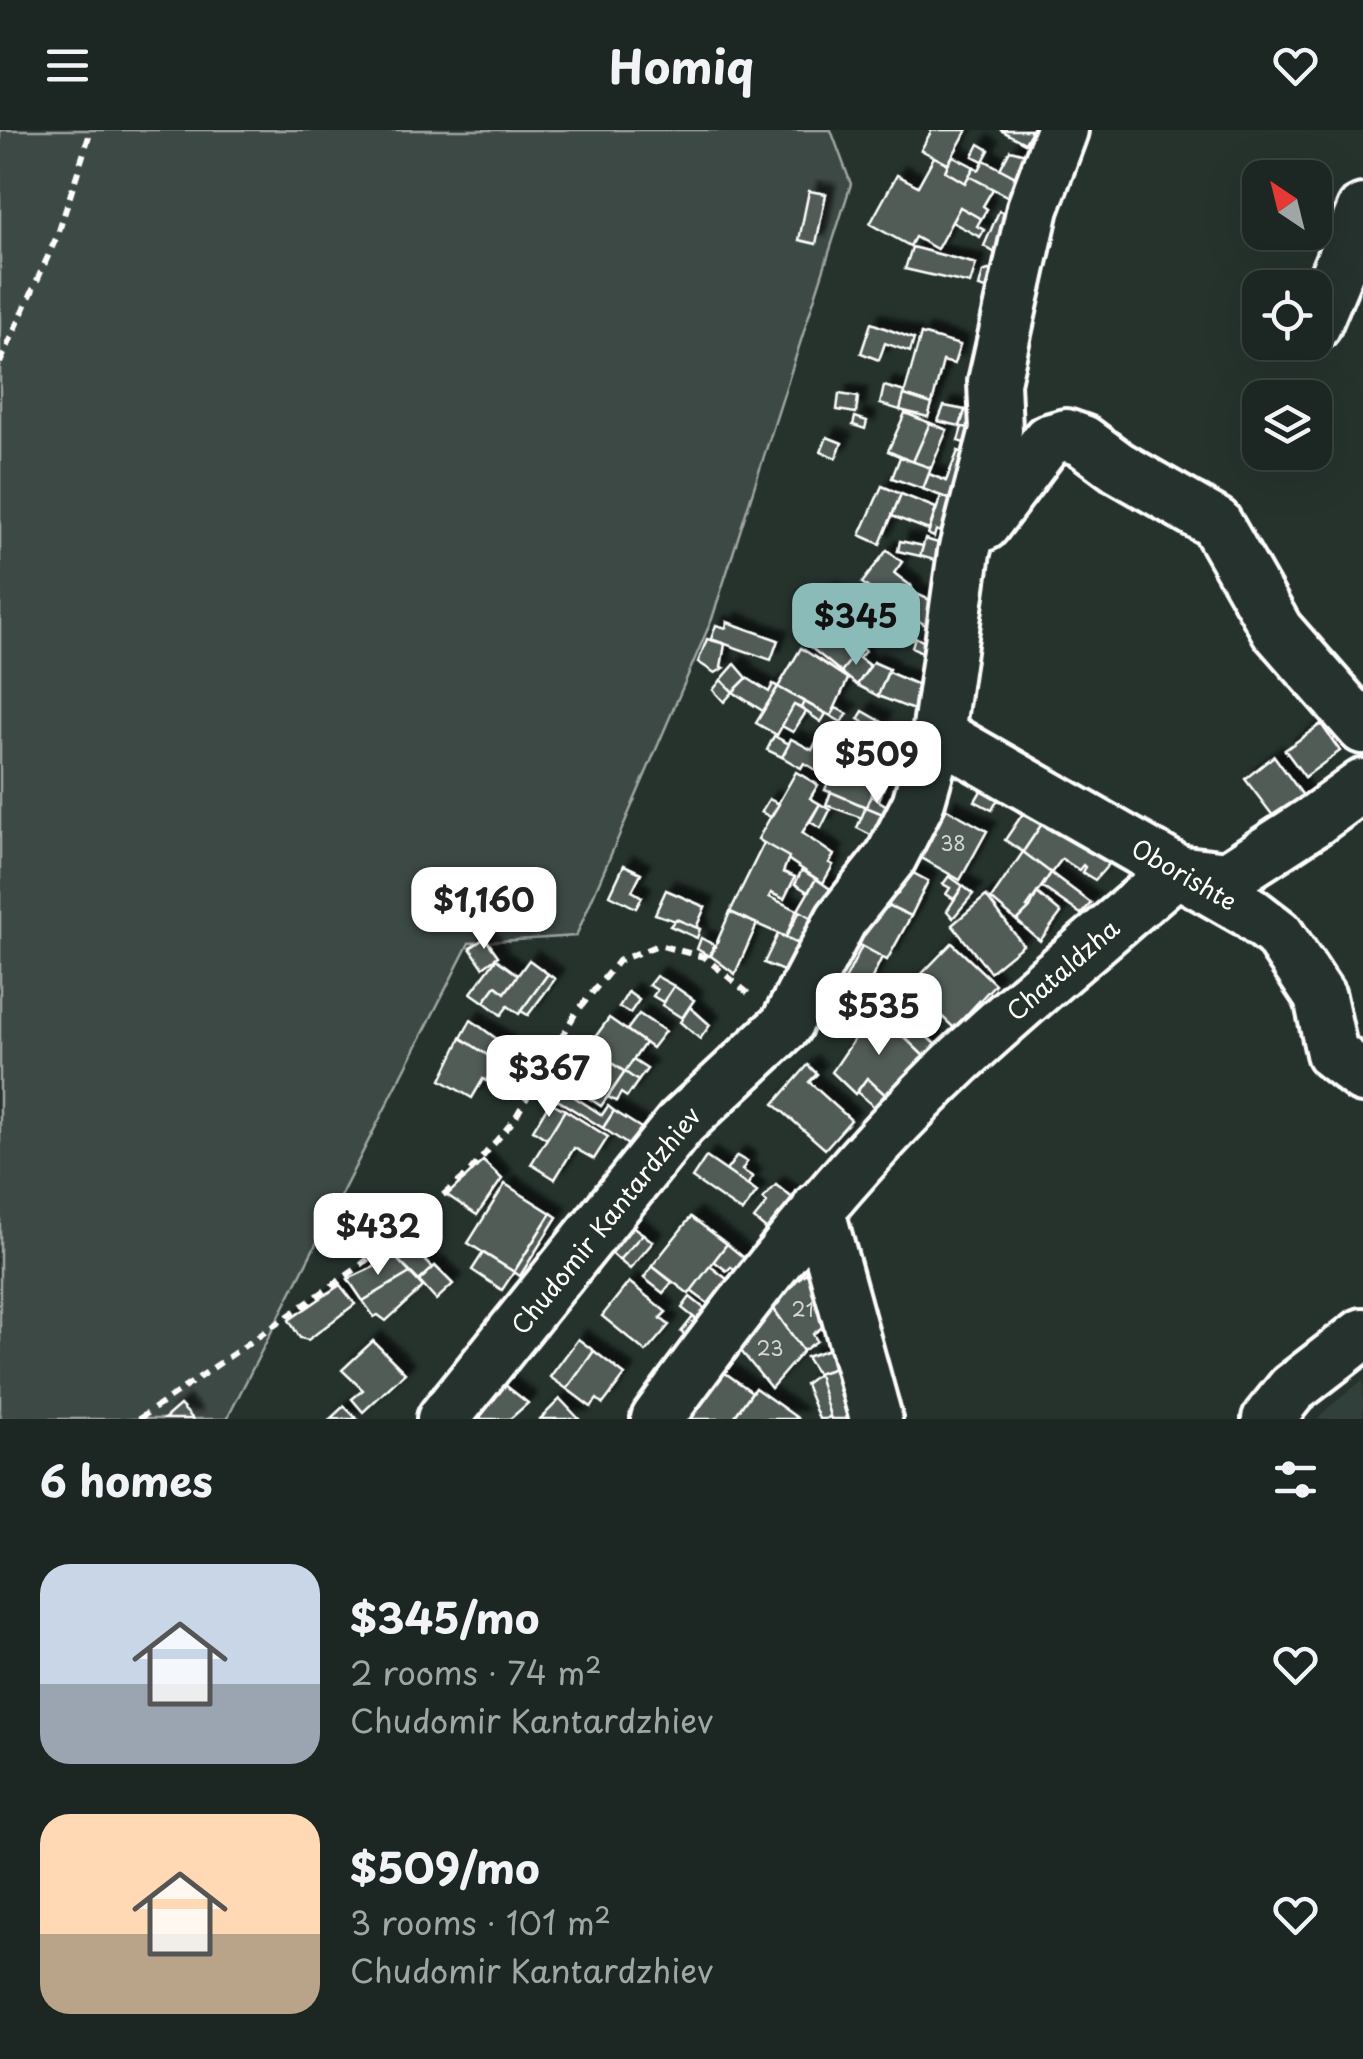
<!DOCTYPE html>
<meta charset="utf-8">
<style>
body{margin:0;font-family:"Playpen Sans",sans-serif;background:#29322f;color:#f1f3f6;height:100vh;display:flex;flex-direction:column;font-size:38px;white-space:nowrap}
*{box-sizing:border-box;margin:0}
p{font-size:32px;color:#a0a5a5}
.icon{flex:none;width:55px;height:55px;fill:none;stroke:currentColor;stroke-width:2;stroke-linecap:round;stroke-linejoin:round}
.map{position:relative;height:1289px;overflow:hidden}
.panel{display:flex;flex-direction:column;background:#1c2622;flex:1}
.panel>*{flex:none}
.needle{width:65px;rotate:325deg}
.controls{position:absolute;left:1242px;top:30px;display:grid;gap:20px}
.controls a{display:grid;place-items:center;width:90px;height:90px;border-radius:20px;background:#1c2622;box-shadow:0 10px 40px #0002,0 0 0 2px #3a4340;font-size:50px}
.price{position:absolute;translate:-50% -85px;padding:0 22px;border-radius:20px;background:#fff;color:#222;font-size:32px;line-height:65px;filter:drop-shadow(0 2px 5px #0008)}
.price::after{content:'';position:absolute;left:50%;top:60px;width:30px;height:22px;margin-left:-15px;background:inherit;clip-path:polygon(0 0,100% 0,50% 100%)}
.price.current{background:#8bbbb9;color:#111}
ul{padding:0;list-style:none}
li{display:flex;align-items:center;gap:30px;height:250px;padding:0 40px}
li span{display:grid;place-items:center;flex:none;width:280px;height:200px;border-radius:30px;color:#555}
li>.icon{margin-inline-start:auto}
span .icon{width:120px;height:120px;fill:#fffc;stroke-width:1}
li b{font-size:42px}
h2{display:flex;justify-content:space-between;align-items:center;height:120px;padding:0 40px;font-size:42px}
header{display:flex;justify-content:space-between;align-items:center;height:130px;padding:0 40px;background:#1c2622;font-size:45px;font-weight:700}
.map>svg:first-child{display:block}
</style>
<header><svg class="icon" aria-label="menu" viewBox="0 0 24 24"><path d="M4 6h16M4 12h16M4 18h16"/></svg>Homiq<svg class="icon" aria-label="heart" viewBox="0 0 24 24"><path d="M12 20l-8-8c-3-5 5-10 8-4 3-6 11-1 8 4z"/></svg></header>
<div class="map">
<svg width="1363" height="1289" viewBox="0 0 1363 1289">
<defs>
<filter id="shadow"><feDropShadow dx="9" dy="-9" stdDeviation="2.5" flood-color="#0009"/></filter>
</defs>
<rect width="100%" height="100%" fill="#26332d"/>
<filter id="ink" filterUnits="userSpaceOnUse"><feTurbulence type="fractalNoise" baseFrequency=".01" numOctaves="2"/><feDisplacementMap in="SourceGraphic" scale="20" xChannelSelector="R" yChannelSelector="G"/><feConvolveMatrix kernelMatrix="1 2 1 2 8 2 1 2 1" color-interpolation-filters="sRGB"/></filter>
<g filter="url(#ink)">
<polygon fill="#333f3a" points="1363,1250 1363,1289 1318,1289 1328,1278"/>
<polygon fill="#3e4944" stroke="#9ea4a2" stroke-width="2.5" points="0,0 831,0 851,54 712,489 576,806 469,813 227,1289 0,1289"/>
<g fill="#515c57" stroke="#fff" stroke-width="2.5" filter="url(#shadow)">
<polygon points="932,0 967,0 948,34 921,20"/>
<polygon points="1000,0 1032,0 1025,13"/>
<polygon points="979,14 989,20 983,31 973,26"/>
<polygon points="1010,20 1041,28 1030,55 1000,39"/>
<polygon points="953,26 974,37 965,53 945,41"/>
<polygon points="934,27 948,34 945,41 965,53 969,46 993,59 983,76 987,79 981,89 960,77 937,119 915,107 910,116 870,94 897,45 918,56"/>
<polygon points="984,30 1030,55 1020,73 969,46 974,37 979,40"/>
<polygon points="809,61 826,64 816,114 799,110"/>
<polygon points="960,77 981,89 977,96 984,100 980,107 952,92"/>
<polygon points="999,81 1025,88 1006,130 984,116"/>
<polygon points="912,117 976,134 970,154 905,139"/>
<polygon points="988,140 1013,146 1011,166 979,157 983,142"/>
<polygon points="871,193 914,209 910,222 885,213 879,230 861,223"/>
<polygon points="921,204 960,215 954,234 943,231 932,274 904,265"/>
<polygon points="884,256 905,262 900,280 880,274"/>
<polygon points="839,264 858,267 856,283 837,280"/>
<polygon points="904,265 932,274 928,287 900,280"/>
<polygon points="970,275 987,300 960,297 965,280 969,281"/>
<polygon points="944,276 965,280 960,296 938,291"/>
<polygon points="905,283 930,293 913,332 888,321"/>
<polygon points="855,287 867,291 865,299 853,295"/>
<polygon points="930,293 947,300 931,338 913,332"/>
<polygon points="962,297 990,300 984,320 958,311"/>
<polygon points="827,307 842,313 836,328 821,322"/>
<polygon points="958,321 971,327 962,374 923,359 929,344 946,351"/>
<polygon points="900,327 931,338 923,359 892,348"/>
<polygon points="882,356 901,364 880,414 860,405"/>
<polygon points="901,364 936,378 929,400 892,386"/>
<polygon points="941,366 957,372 941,432 920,426 925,409 938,413 942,402 936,400 934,407 928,404"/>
<polygon points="900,411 923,416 920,426 898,421"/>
<polygon points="887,420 902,432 894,443 911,456 894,477 862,453"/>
<polygon points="911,456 914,463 939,474 931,498 894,477"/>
<polygon points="828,461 876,499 841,542 798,507 813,488 809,484"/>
<polygon points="876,464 894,477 886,493 865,481"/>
<polygon points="727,492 778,510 771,530 711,509 716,495 726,498"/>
<polygon points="915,507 937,519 935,529 912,517"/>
<polygon points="707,509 725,514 721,537 724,538 715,543 698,532"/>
<polygon points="801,518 848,549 831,586 778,557"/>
<polygon points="860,518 865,521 859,528 870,536 857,555 841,542"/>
<polygon points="873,532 889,539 878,566 857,555"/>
<polygon points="735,534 747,548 733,562 721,550"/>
<polygon points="888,542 925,558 916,581 878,566"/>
<polygon points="747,548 769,562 773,554 778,557 763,581 733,562"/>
<polygon points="721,550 733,562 724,572 713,560"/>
<polygon points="778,557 804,572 801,578 794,575 777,605 756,593"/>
<polygon points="804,572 826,584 821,592 801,578"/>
<polygon points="794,575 806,582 793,602 782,596"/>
<polygon points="836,578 848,584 841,592 831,586"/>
<polygon points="863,581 882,592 878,601 858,589"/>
<polygon points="1321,594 1340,621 1305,647 1285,620"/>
<polygon points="869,601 887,608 882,621 889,624 866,677 825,660 841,619 851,623 859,605 866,608"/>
<polygon points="820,605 834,613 818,641 804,633 801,638 782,627 791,609 812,620"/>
<polygon points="774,606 789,614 782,627 767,620"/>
<polygon points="1274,626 1309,674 1286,703 1245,649"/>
<polygon points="796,642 818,655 810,668 820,674 802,703 834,725 829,733 833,735 823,753 758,709"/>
<polygon points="877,650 885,655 878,672 871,666"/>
<polygon points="986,652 1003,660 992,680 975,671"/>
<polygon points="831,662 866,677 862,688 826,675"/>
<polygon points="871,666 887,676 884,686 866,677"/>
<polygon points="769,669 779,674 771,687 761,682"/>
<polygon points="820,674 830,680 821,698 810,692"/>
<polygon points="1028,676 1046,688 1023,722 1005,710"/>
<polygon points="866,677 890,687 879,709 857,698"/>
<polygon points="947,679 987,701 960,750 920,727"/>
<polygon points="1046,688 1109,734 1095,750 1082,742 1085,737 1083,735 1079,740 1062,729 1051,743 1023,722"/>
<polygon points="764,713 789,727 783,742 795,747 784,769 771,763 769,767 797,780 786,807 730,782"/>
<polygon points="1023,722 1051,743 1027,777 1030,778 1017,791 991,769"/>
<polygon points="624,735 641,743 632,761 642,767 636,778 610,765"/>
<polygon points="898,735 928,751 911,786 879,771"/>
<polygon points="802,740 816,749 808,762 795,754"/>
<polygon points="1051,743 1091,773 1081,784 1042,757"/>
<polygon points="949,746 963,756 954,769 946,764 950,758 943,754"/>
<polygon points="816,749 839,765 820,793 798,780"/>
<polygon points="963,756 973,764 953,788 947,781"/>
<polygon points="666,760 705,777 696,798 655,784"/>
<polygon points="1037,763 1061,783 1040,811 1017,791 1030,778"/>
<polygon points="986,766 1023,815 990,842 952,795"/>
<polygon points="879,771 911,786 887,830 856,813"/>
<polygon points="800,781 820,793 807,818 786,807"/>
<polygon points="730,782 757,794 735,844 711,826"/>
<polygon points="676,789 700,799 697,808 670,796"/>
<polygon points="778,804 807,818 788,843 764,833"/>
<polygon points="485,808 498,826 483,837 470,818"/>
<polygon points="701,808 714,815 709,826 697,819"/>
<polygon points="952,813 995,854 954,898 910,856"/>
<polygon points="862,816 882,827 857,879 836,868"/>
<polygon points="496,829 518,845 505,863 496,856 484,872 471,863"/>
<polygon points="529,830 548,844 519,884 508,876 501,885 484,872 496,856 505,863"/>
<polygon points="548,844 555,849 528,885 521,881"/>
<polygon points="656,846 674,856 663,872 653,866 657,860 649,855"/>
<polygon points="674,856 694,870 682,888 662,875"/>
<polygon points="628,862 639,870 630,883 619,877"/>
<polygon points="884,868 905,888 895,899 875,879"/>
<polygon points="690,877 710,895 700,909 680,892"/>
<polygon points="875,879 927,929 891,970 867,948 855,964 832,942"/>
<polygon points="639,884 665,901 652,918 627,900"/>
<polygon points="609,888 645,913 625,942 588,917"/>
<polygon points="471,890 505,915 495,931 461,908"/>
<polygon points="913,894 937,916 927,929 901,904"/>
<polygon points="461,908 498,932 486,951 483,949 472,968 441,950"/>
<polygon points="592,920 604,928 585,956 573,948"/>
<polygon points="604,928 625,942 601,976 581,963"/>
<polygon points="633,930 647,939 638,951 625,942"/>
<polygon points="808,935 817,944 809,952 851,990 825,1019 774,974"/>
<polygon points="625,942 638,951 627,967 621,963 616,971 608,967"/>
<polygon points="867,948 891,970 880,982 857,962"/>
<polygon points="562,959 602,985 608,976 614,981 603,998 556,969"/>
<polygon points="550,972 565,980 547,1009 533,1000"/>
<polygon points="565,980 608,1007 594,1029 574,1018 555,1049 531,1034"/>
<polygon points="614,981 649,1003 637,1021 603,998"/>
<polygon points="737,1026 747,1032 742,1040 753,1047 747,1055 726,1041"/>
<polygon points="706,1027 757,1062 742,1082 692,1048"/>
<polygon points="483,1031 502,1049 477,1085 447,1065"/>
<polygon points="505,1054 551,1083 514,1142 468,1113"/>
<polygon points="776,1055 800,1074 774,1106 754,1089 767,1073 763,1069"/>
<polygon points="551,1083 557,1087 520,1146 514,1142"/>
<polygon points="691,1087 727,1114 689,1164 652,1136"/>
<polygon points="632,1096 643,1104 619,1130 610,1122"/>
<polygon points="643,1104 653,1112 630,1139 619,1130"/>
<polygon points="727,1114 749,1132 740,1144 731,1137 727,1141 714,1131"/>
<polygon points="412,1117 433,1138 419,1151 399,1131"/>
<polygon points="483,1123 514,1142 502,1160 472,1140"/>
<polygon points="395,1127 410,1143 363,1171 348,1149"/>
<polygon points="435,1136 453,1154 436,1170 419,1151"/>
<polygon points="652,1136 672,1152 663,1163 644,1148"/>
<polygon points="710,1136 732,1153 714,1178 691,1161"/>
<polygon points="410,1143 423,1157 386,1191 378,1185 374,1187 363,1171"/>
<polygon points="806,1143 837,1186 813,1204 817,1211 803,1221 769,1172"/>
<polygon points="629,1152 666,1182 660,1188 669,1195 646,1222 602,1186"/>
<polygon points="340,1155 355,1174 308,1210 300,1208 289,1190"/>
<polygon points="690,1167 710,1183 702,1194 682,1178"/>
<polygon points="770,1174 803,1221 771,1258 737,1216"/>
<polygon points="693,1187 702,1194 690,1209 681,1202"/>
<polygon points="578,1209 594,1221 567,1259 550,1247"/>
<polygon points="373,1211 405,1243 363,1282 352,1269 363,1260 342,1240"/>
<polygon points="847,1213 844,1235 817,1244 806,1227"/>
<polygon points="594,1221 625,1245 603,1274 597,1269 591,1277 567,1259"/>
<polygon points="844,1235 859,1289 831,1289 817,1244"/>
<polygon points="721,1240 752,1262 733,1289 685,1289"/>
<polygon points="818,1244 830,1287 825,1289 819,1289 805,1254"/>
<polygon points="496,1248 528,1273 510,1289 473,1289"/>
<polygon points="755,1258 796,1287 798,1289 733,1289"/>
<polygon points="560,1269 579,1289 540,1289"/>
<polygon points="180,1275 193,1289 164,1289"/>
<polygon points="344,1276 357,1289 330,1289"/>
</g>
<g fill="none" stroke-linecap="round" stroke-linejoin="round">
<g stroke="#fff" stroke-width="58">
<g id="minor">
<polyline points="1315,195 1363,80"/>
<polyline points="984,395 1048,310 1066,305 1083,311 1118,337 1216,393 1277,500 1363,598"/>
<polyline points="938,604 1248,781 1278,804 1320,867 1332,923 1363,947"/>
<polyline points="818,1078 876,1289"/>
<polyline points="443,1289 681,993 786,895 841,790 891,727 918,674 938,604 964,422 996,300 994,252 1033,78 1062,0"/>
<path d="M657 1289C749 1162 845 1038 959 930 1029 865 1104 804 1176 741L1228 747 1314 691 1363 655"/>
<polyline points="1268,1289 1292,1259 1363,1204"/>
</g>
</g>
<g stroke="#fff" stroke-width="6" stroke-dasharray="10 8" stroke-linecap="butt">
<polyline points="0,233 58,104 91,0"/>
<polyline points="139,1289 356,1139 468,1044 514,990 575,884 618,831 658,815 704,827 754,868"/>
</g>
<use href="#minor" stroke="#26332d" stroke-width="50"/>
</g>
</g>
<g text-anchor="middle" stroke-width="8" stroke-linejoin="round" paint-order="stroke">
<g font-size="20" fill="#d4d6d5">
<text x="953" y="721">38</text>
<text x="803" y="1187">21</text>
<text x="770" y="1226">23</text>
</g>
<g font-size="25" fill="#fff" stroke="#26332d">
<text transform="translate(1184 745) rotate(30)" y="9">Oborishte</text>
<text transform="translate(1063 840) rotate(-41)" y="9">Chataldzha</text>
<text transform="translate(606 1091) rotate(-51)" y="9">Chudomir Kantardzhiev</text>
</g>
</g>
</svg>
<div class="controls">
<a><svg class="needle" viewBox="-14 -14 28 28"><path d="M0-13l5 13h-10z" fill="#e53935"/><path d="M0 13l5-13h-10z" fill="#a0a5a5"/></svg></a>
<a><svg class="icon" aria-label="locate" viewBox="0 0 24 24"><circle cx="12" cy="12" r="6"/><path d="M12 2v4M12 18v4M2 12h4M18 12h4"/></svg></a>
<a><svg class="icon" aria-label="layers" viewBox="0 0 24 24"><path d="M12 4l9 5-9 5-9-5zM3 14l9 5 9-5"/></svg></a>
</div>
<b class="price current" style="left:856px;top:538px">$345</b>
<b class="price" style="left:877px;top:676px">$509</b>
<b class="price" style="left:484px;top:822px">$1,160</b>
<b class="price" style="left:879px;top:928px">$535</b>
<b class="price" style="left:549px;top:990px">$367</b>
<b class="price" style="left:378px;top:1148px">$432</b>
</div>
<section class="panel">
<h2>6 homes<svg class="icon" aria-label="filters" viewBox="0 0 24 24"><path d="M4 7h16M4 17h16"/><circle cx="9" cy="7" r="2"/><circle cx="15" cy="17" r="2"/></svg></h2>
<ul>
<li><span style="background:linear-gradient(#c9d6e8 60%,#9aa5b1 0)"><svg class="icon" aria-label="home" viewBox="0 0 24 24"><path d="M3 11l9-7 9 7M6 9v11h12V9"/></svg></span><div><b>$345/mo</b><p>2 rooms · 74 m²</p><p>Chudomir Kantardzhiev</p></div><svg class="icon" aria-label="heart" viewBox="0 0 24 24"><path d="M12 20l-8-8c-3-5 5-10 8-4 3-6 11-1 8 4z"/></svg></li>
<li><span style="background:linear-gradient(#ffd9b3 60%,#b9a48a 0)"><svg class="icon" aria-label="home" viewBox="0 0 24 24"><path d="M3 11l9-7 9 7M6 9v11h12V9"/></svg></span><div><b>$509/mo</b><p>3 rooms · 101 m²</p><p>Chudomir Kantardzhiev</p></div><svg class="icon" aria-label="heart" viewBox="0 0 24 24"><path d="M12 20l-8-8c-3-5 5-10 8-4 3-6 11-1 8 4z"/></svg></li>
</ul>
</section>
